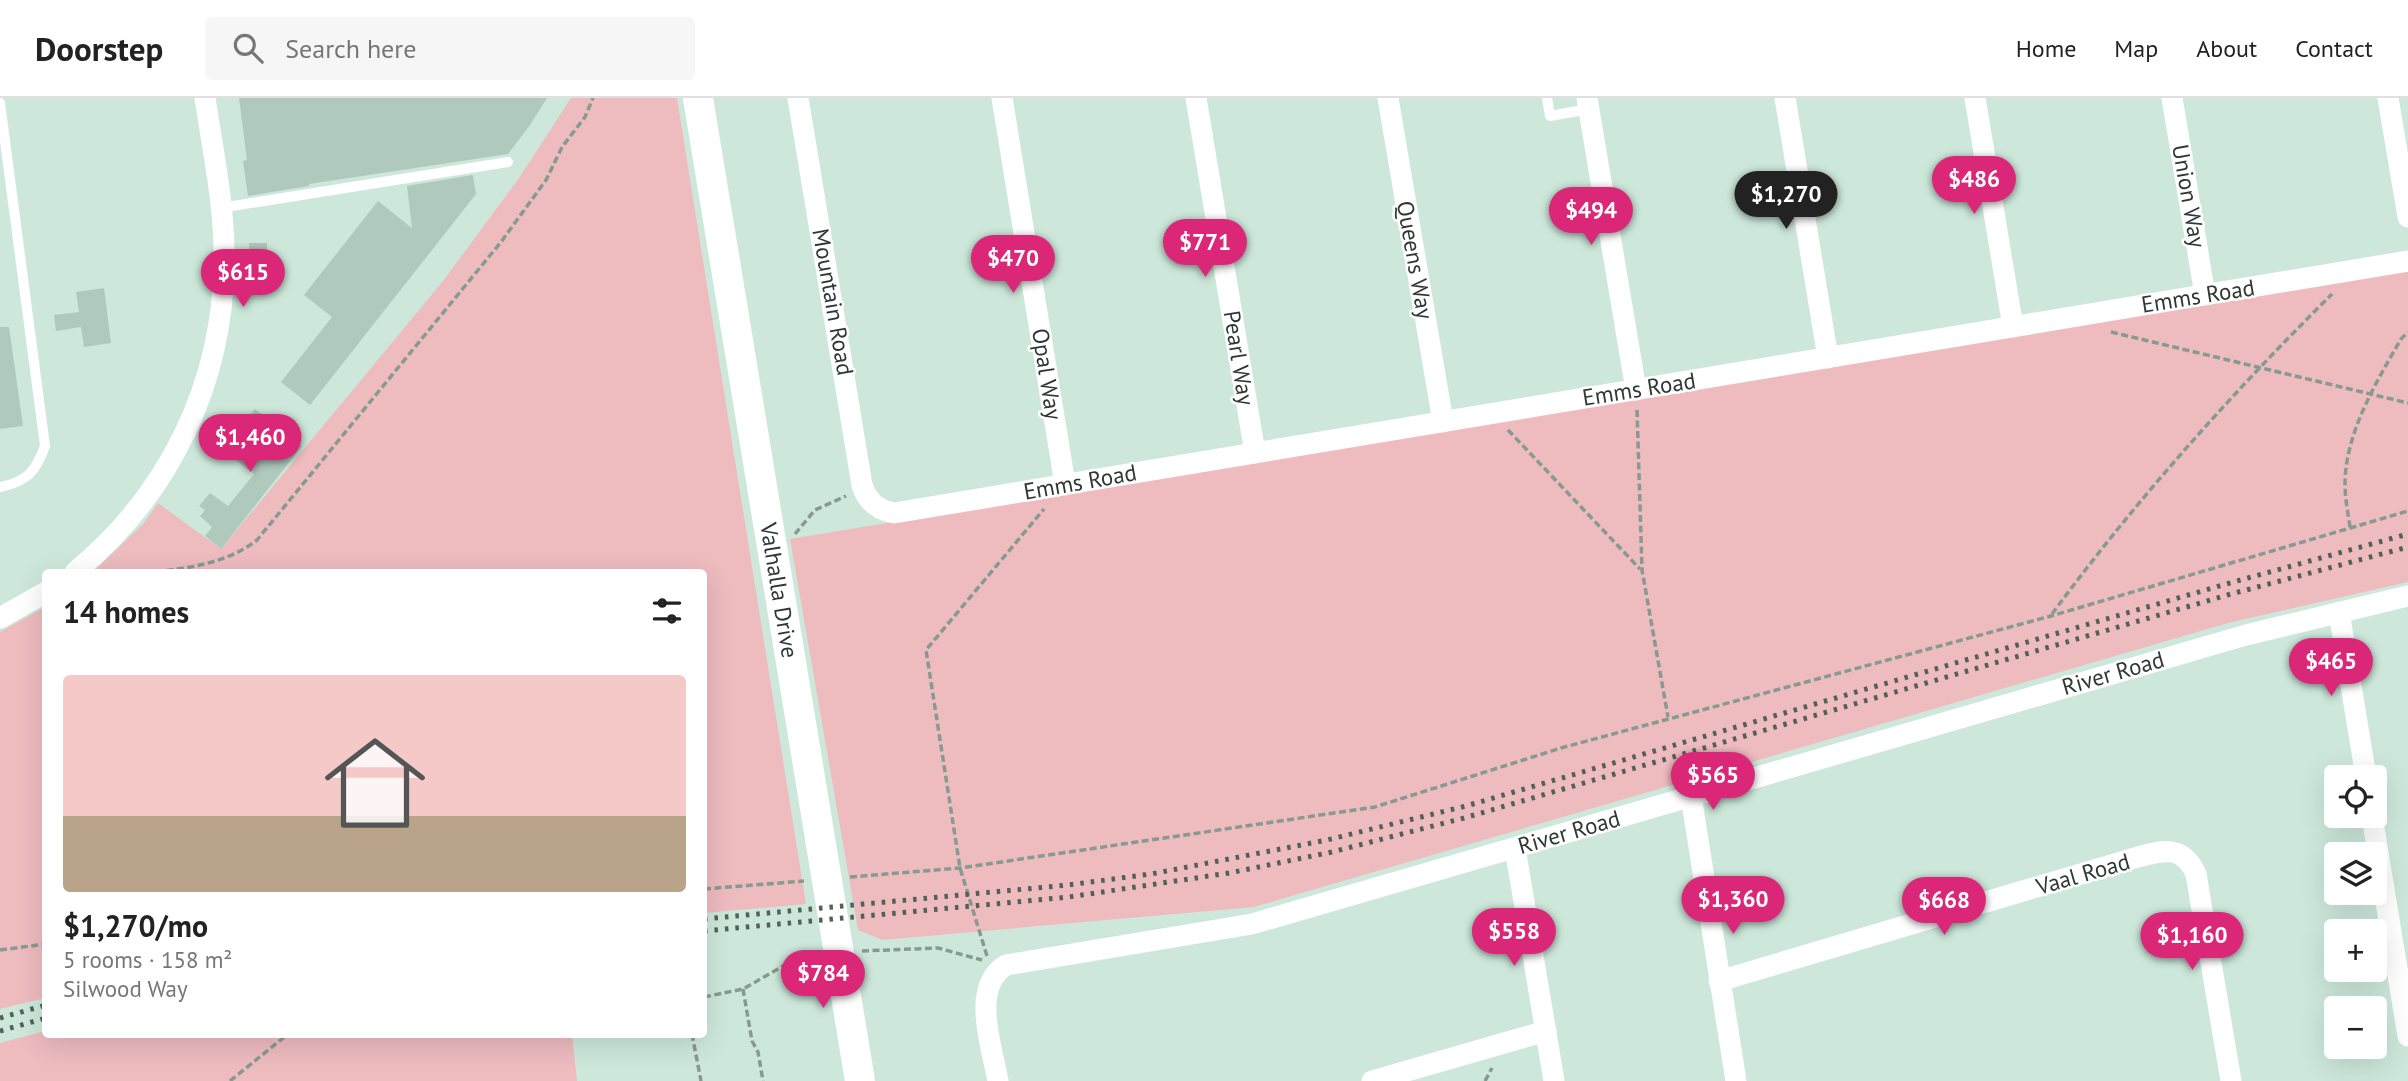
<!DOCTYPE html>
<meta charset="utf-8">
<style>
body{margin:0;font-family:"PT Sans",sans-serif;background:#f6f6f6;color:#222;height:100vh;display:flex;flex-direction:column;font-size:26px;white-space:nowrap}
*{box-sizing:border-box;margin:0}
p{font-size:23px;color:#767676}
.icon{flex:none;width:38px;height:38px;fill:none;stroke:currentColor;stroke-width:2;stroke-linecap:round;stroke-linejoin:round}
.map{position:relative;flex:1;overflow:hidden}
.sheet{position:absolute;left:42px;top:471px;width:665px;height:469px;display:flex;flex-direction:column;background:#fff;border-radius:7px;box-shadow:0 7px 28px #0002}
.sheet>*{flex:none}
.controls{position:absolute;left:2324px;top:667px;display:grid;gap:14px}
.controls a{display:grid;place-items:center;width:63px;height:63px;border-radius:7px;background:#fff;box-shadow:0 7px 28px #0002;font-size:35px}
.price{position:absolute;translate:-50% -60px;padding:0 16px;border-radius:24px;background:#db2777;color:#fff;font-size:23px;line-height:46px;filter:drop-shadow(0 2px 4px #0008)}
.price::after{content:'';position:absolute;left:50%;top:42px;width:21px;height:16px;margin-left:-10px;background:inherit;clip-path:polygon(0 0,100% 0,50% 100%)}
.price.selected{background:#222;color:#fff}
ul{padding:0;list-style:none}
li{display:grid;align-content:center;gap:14px;height:371px;padding:0 21px}
li+li{border-top:2px solid #e0e0e0}
li span{display:grid;place-items:center;height:217px;border-radius:7px;color:#555}
li>.icon{margin-inline-start:auto}
span .icon{width:126px;height:126px;fill:#fffc;stroke-width:1}
li b{font-size:30px}
h2{display:flex;justify-content:space-between;align-items:center;height:84px;padding:0 21px;font-size:30px}
header{display:flex;align-items:center;gap:42px;box-sizing:border-box;height:98px;padding:0 35px;background:#fff;border-bottom:2px solid #e0e0e0}
header strong{font-size:33px}
nav{display:flex;gap:38px;margin-inline-start:auto;font-size:24px}
.search{width:490px;height:63px;background:#f6f6f6;display:flex;align-items:center;gap:18px;box-sizing:border-box;padding:0 24px;border-radius:7px;color:#767676;font-size:26px}
.map>svg:first-child{display:block}
</style>
<header>
<strong>Doorstep</strong>
<div class="search"><svg class="icon" aria-label="search" viewBox="0 0 24 24"><circle cx="10" cy="10" r="6"/><path d="M15 15l6 6"/></svg>Search here</div>
<nav><a>Home</a><a>Map</a><a>About</a><a>Contact</a></nav>
</header>
<div class="map">
<svg width="2408" height="983" viewBox="0 0 2408 983">
<rect width="100%" height="100%" fill="#cde8db"/>
<g fill="#eebbbf">
<polygon points="571,0 677,0 806,806 704,815 704,474 93,474 144,425 158,405 221,451 443,183 519,80"/>
<polygon points="2408,173 2408,484 2228,525 1254,809 882,842 858,832 790,441"/>
<polygon points="45,509 45,900 0,911 0,534"/>
<polygon points="45,933 46,936 572,936 577,983 0,983 0,945"/>
</g>
<g fill="#afc9bd">
<polygon points="239,0 547,0 530,27 508,56 309,86 309,88 248,98 243,63 247,62"/>
<polygon points="473,77 476,96 310,307 281,284 332,219 304,197 378,103 412,130 407,88"/>
<polygon points="249,145 267,145 267,164 250,165"/>
<polygon points="104,190 111,245 84,249 81,229 56,233 54,217 79,214 76,194"/>
<polygon points="0,229 9,229 23,328 0,331"/>
<polygon points="255,311 302,348 221,451 205,438 212,429 200,418 205,412 199,408 210,395 228,408 254,376 229,357 234,351 227,346"/>
</g>
<g fill="none" stroke-linecap="round" stroke-linejoin="round">
<g stroke="#879a91" stroke-width="3.5" stroke-dasharray="7 3.5" stroke-linecap="butt">
<polyline points="2111,234 2408,305"/>
<polyline points="1637,312 1642,472 1668,619"/>
<polyline points="1508,332 1640,471"/>
<path d="M2350 429C2348 415 2345 400 2345 386 2345 335 2377 283 2401 241L2408 234"/>
<polyline points="795,436 815,412 846,398"/>
<path d="M156 474C193 469 227 465 257 442L501 144 546 82 562 49 585 19 593 0"/>
<path d="M2052 516C2136 402 2232 295 2332 196"/>
<polyline points="850,779 960,770 1375,709 1561,650 2051,518 2408,413"/>
<polyline points="704,791 804,783"/>
<polyline points="0,852 46,846"/>
<polyline points="862,853 938,850 982,862"/>
<polyline points="987,858 960,770 926,552 1044,411"/>
<polyline points="743,891 752,943 758,954 763,983"/>
<polyline points="704,899 743,891 790,864 816,859"/>
<polyline points="692,936 701,983"/>
<polyline points="230,983 288,936"/>
<polyline points="1485,983 1492,970"/>
</g>
<g stroke="#fff" stroke-width="10">
<polyline points="1547,0 1550,18 1589,11"/>
<path d="M0 5 45 348C36 373 27 384 0 389"/>
<polyline points="220,110 508,64"/>
</g>
<g stroke="#fff" stroke-width="21">
<path d="M798 0 862 387C867 403 877 412 894 415L2408 163"/>
<polyline points="1002,0 1065,386"/>
<polyline points="1196,0 1255,355"/>
<polyline points="1388,0 1443,324"/>
<polyline points="1587,0 1636,292"/>
<polyline points="1785,0 1828,260"/>
<polyline points="1975,0 2013,229"/>
<polyline points="2172,0 2205,197"/>
<polyline points="2388,0 2408,119"/>
<path d="M75 474C169 397 223 286 224 164 225 109 213 54 205 0"/>
<polyline points="2339,514 2366,679"/>
<polyline points="0,520 46,494"/>
<polyline points="1691,698 1736,983"/>
<polyline points="2372,718 2408,938"/>
<polyline points="1515,750 1554,983"/>
<path d="M1719 883 2138 759C2164 752 2183 747 2196 776L2231 983"/>
<path d="M998 983C992 949 970 889 1006 867L1252 826 2246 537 2408 498"/>
<polyline points="1372,983 1546,933"/>
</g>
<path stroke="#fff" stroke-width="30" id="s1" d="M698 0 860 983"/>
<g stroke="#526059" stroke-width="5" stroke-dasharray="3.5 7" stroke-linecap="butt">
<polyline points="704,821 1068,787 1151,776 1327,742 1466,708 2226,486 2408,436"/>
<polyline points="704,833 1069,799 1229,775 1332,754 1464,720 2231,496 2408,449"/>
<polyline points="0,920 46,907"/>
<polyline points="0,933 46,920"/>
</g>
</g>
<g text-anchor="middle" stroke-width="5" stroke-linejoin="round" paint-order="stroke">
<g font-size="23" fill="#2e3833" stroke="#fff">
<text transform="translate(2189 98) rotate(80)" y="8">Union Way</text>
<text transform="translate(1415 162) rotate(80)" y="8">Queens Way</text>
<text transform="translate(2198 198) rotate(-9)" y="8">Emms Road</text>
<text transform="translate(833 204) rotate(80)" y="8">Mountain Road</text>
<text transform="translate(1239 260) rotate(81)" y="8">Pearl Way</text>
<text transform="translate(1047 276) rotate(81)" y="8">Opal Way</text>
<text transform="translate(1639 291) rotate(-9)" y="8">Emms Road</text>
<text transform="translate(1080 384) rotate(-10)" y="8">Emms Road</text>
<text dy="8" stroke="none"><textPath href="#s1" startOffset="499">Valhalla Drive</textPath></text>
<text transform="translate(2113 575) rotate(-16)" y="8">River Road</text>
<text transform="translate(1569 734) rotate(-16)" y="8">River Road</text>
<text transform="translate(2083 776) rotate(-16)" y="8">Vaal Road</text>
</g>
</g>
</svg>
<div class="controls">
<a><svg class="icon" aria-label="locate" viewBox="0 0 24 24"><circle cx="12" cy="12" r="6"/><path d="M12 2v4M12 18v4M2 12h4M18 12h4"/></svg></a>
<a><svg class="icon" aria-label="layers" viewBox="0 0 24 24"><path d="M12 4l9 5-9 5-9-5zM3 14l9 5 9-5"/></svg></a>
<a>+</a>
<a>−</a>
</div>
<b class="price" style="left:1974px;top:118px">$486</b>
<b class="price selected" style="left:1786px;top:133px">$1,270</b>
<b class="price" style="left:1591px;top:149px">$494</b>
<b class="price" style="left:1205px;top:181px">$771</b>
<b class="price" style="left:1013px;top:197px">$470</b>
<b class="price" style="left:243px;top:211px">$615</b>
<b class="price" style="left:250px;top:376px">$1,460</b>
<b class="price" style="left:2331px;top:600px">$465</b>
<b class="price" style="left:1713px;top:714px">$565</b>
<b class="price" style="left:1733px;top:838px">$1,360</b>
<b class="price" style="left:1944px;top:839px">$668</b>
<b class="price" style="left:1514px;top:870px">$558</b>
<b class="price" style="left:2192px;top:874px">$1,160</b>
<b class="price" style="left:823px;top:912px">$784</b>
<section class="sheet">
<h2>14 homes<svg class="icon" aria-label="filters" viewBox="0 0 24 24"><path d="M4 7h16M4 17h16"/><circle cx="9" cy="7" r="2"/><circle cx="15" cy="17" r="2"/></svg></h2>
<ul>
<li><span style="background:linear-gradient(#f6c9c9 65%,#b9a48a 0)"><svg class="icon" aria-label="home" viewBox="0 0 24 24"><path d="M3 11l9-7 9 7M6 9v11h12V9"/></svg></span><div><b>$1,270/mo</b><p>5 rooms · 158 m²</p><p>Silwood Way</p></div></li>
</ul>
</section>
</div>
